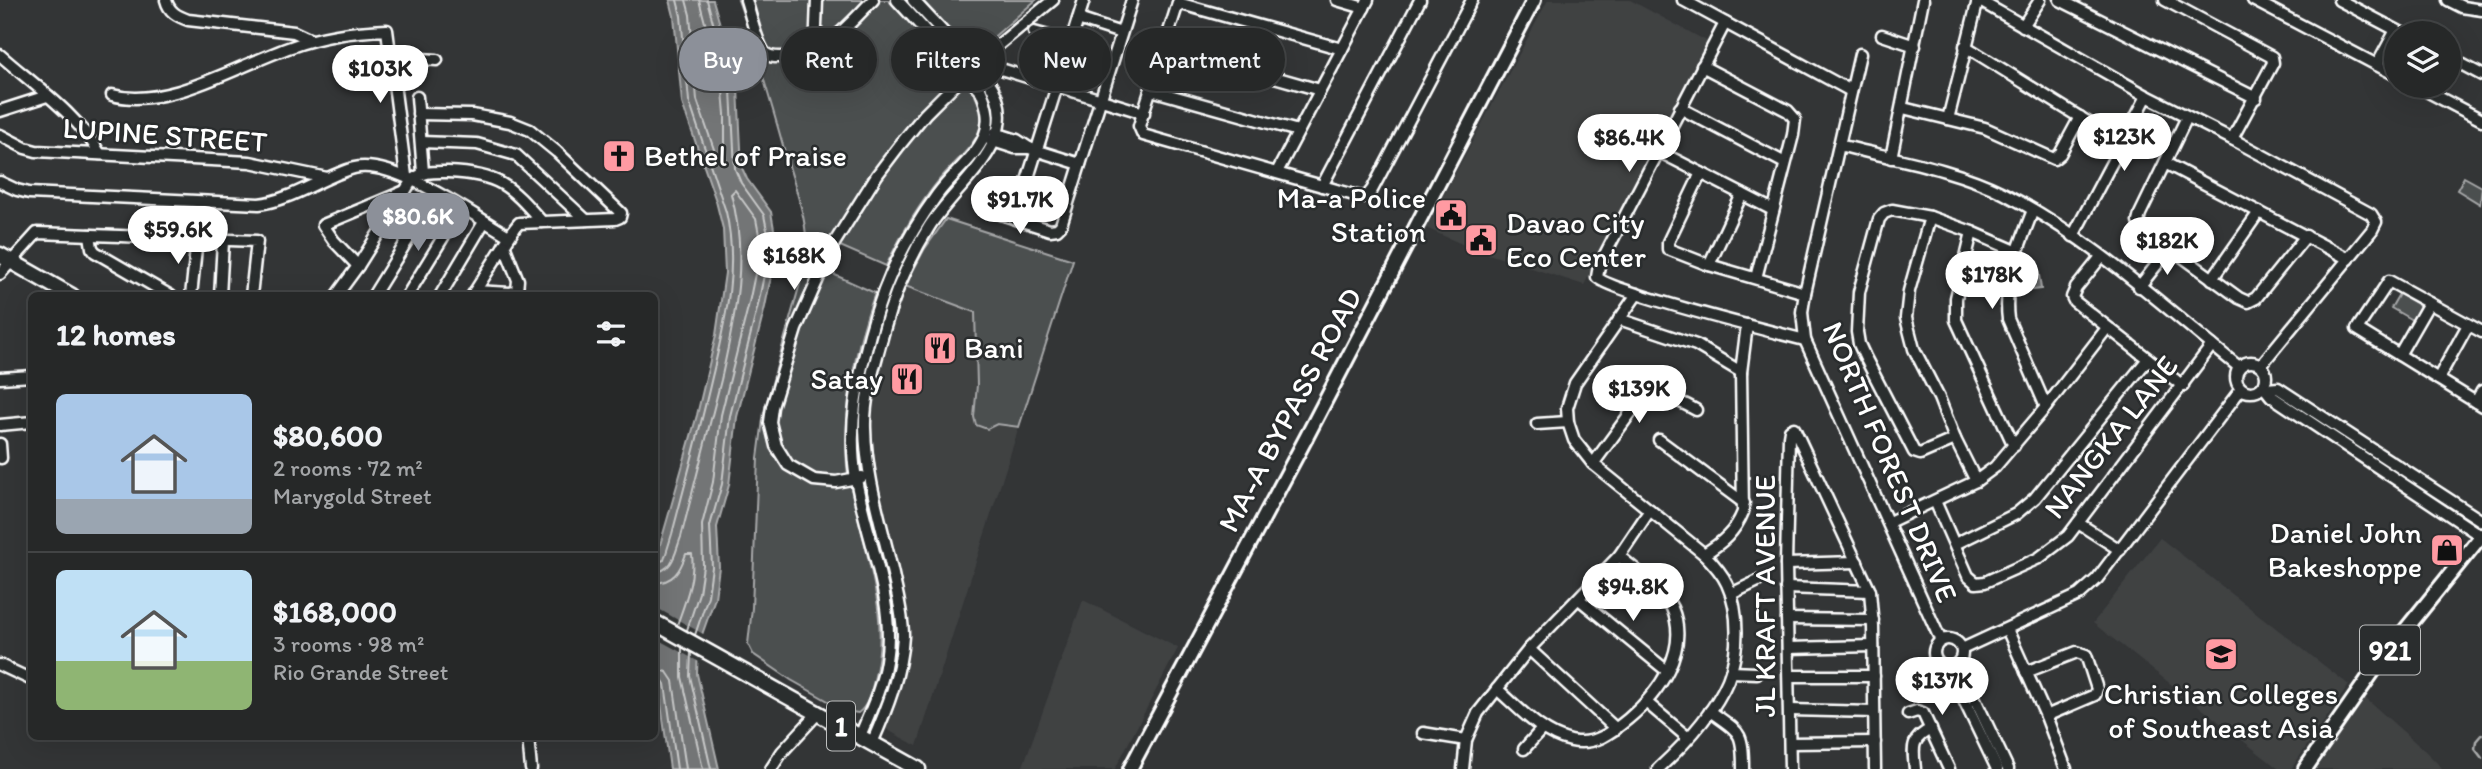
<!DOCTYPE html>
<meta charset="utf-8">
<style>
body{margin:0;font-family:Itim,sans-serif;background:#2e3030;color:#f1f3f6;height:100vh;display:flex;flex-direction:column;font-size:26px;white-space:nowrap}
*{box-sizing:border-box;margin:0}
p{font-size:23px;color:#a4a6a8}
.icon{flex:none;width:38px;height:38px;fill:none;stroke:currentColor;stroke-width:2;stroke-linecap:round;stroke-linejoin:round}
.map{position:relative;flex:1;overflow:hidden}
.details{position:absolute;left:28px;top:292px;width:630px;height:448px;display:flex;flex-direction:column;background:#262828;border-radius:10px;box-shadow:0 7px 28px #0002,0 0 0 2px #424445}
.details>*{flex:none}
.hud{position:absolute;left:679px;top:28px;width:665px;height:63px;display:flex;gap:14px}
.buttons{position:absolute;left:2384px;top:21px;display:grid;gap:14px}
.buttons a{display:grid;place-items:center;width:77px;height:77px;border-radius:50%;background:#262828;box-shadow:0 7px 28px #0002,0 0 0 2px #424445;font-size:35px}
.price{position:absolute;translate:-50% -60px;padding:0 16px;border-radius:24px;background:#fff;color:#222;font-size:23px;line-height:46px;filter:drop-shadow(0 2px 4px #0008)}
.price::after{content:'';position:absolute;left:50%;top:42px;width:21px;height:16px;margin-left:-10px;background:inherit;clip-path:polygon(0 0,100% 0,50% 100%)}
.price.current{background:#8c9099;color:#fff}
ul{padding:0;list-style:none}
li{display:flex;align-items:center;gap:21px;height:175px;padding:0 28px}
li+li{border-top:2px solid #424445}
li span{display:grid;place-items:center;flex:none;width:196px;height:140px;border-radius:10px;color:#555}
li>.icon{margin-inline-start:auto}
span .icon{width:84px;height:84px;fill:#fffc;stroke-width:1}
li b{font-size:30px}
h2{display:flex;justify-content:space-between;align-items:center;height:84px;padding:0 28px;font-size:30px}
.pill{padding:0 24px;border-radius:32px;background:#262828;box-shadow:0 7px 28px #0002,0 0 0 2px #424445;font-size:24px;line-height:63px}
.pill.current{background:#8c9099;color:#fff}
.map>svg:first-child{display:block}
</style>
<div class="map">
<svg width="2482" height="769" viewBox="0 0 2482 769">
<rect width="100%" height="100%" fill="#333536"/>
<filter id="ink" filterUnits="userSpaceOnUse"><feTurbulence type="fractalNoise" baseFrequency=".0143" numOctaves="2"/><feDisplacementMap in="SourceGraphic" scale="14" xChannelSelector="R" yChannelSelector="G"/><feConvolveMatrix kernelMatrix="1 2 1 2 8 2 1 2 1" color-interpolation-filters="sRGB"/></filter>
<g filter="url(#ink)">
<g fill="#404243">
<polygon points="1548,0 1630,0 1710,43 1584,285 1473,249 1426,228"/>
<polygon points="905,286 976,312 977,385 974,417 981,428 1005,424 1019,427 917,746 884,728 900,683 907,636 906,617 892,547 878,500 870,439 871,414 877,381 890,329"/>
<polygon points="2160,538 2349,685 2291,769 2279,769 2093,623"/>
<polygon points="1083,600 1178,648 1115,769 1022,769"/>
<polygon points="2364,697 2425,751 2443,769 2317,769"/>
</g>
<g fill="#4c4f50" stroke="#a6a7a8" stroke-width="2">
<path d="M738 0H888L970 88C979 100 984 114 980 128 974 148 953 163 940 179 918 206 901 235 886 266L838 245 826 271 875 293C855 347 843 409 847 466 848 480 853 494 856 508 869 565 890 622 874 680 871 692 869 705 858 713L846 711 791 680 753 654 748 644 752 608 758 458 764 412 806 262C810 225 796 191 786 156 771 103 757 52 738 0Z"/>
<polygon points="921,0 1036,0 973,55"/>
<polygon points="2464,177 2482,187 2480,204 2457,190"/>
<polygon points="946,219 1073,260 1019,427 997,424 987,429 976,425 974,417 977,385 975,312 905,286 924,250"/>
<polygon points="2399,294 2420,306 2412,320 2391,308"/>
</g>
<g fill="#737576" stroke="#abacad" stroke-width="2">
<polygon points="670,0 713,0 738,88 742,168 747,179 771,212 777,246 765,307 737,417 729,485 717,527 719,567 715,598 698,646 697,674 719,769 670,769 655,661 654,566 697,415 716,335 725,273 723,229 716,201 682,103 674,16"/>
<polygon points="2037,261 2041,289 2026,291 2022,263"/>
</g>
<polygon fill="#333536" points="655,607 705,635 701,663 655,638"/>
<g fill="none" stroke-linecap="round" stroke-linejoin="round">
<g stroke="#c7c8c8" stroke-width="2">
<polyline points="686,0 690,15 697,100 718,161 722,164 725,160 725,114 723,91 699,0"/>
<path d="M654 563 664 560 672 534C686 481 700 429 712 377 725 322 739 268 726 212L689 101 681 16 677 0"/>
<path d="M654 572C674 571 675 552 681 537 694 485 708 433 721 380 735 317 749 257 731 194L735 190 756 219 761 245 749 303 721 415 713 482 702 525 703 566 699 593 687 630"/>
<path d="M654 583C674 582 680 571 686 554H692C695 579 685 602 677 625"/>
<polyline points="695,635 708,596 712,567 710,526 722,484 730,416 758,305 770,245 764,215 741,183 735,169 731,90 707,0"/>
<polyline points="682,648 682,677 703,769"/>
<polyline points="691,653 690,676 711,769"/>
<polyline points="654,669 667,672 673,681 686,769"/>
<polyline points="654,677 661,678 665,684 677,769"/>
</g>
<polyline stroke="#abacad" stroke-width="2.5" points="2482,734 2476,741 2475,749 2482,758"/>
<g stroke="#fff" stroke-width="15">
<g id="minor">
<path d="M166 0C169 12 177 16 188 20L294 32 311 40"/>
<path d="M746 0C751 15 755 38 764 52 769 58 777 57 784 57 824 57 847 26 873 0"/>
<polyline points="1179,0 1139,126 1143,135 1361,197 1367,196 1372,190 1472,0"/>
<polyline points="1337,0 1364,8"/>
<polyline points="1683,0 1851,91"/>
<polyline points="2060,0 2256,98"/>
<polyline points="2165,0 2272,57 2273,63 2232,139"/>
<polyline points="2253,0 2396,75"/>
<polyline points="2339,0 2402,33"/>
<polyline points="2448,0 2462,7 2482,10"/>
<polyline points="1178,3 1342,49"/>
<polyline points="1078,19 1121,33"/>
<path d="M1725 23 1599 266 1597 277C1607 291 1777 333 1805 340"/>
<polyline points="2023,26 2040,0"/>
<polyline points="1034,32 1063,40 1069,40 1073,35 1084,0"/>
<polyline points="1882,35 1915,46"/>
<polyline points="1165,46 1320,90"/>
<polyline points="1965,46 2123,144"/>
<polyline points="815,52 817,0"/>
<polyline points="1860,54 1805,293 1802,312 1805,340 1941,641"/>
<path d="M0 55C34 85 77 114 100 154"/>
<polyline points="389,57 437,60"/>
<polyline points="2448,57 2482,75"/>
<polyline points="2377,65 2396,30"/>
<polyline points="1702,66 1788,111 1795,119 1793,135 1756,278"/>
<polyline points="1004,70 1144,113"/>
<polyline points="2417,86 2482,120"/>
<polyline points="1151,90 1298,131"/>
<path d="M112 95C167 110 238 65 291 47 321 36 355 31 387 30L406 176"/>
<polyline points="417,97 423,172"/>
<polyline points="1680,108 1785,163"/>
<polyline points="1903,108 1985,128 2054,159 2060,154 2080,117"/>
<polyline points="0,111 47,96"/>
<polyline points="418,114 472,115 510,122 530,130 557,152 621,213 620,217 615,219 519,223 515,228 472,296"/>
<polyline points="2187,117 2140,214 2138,222 2143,228 2239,298 2248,302 2256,298 2306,236"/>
<polyline points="1948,119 1978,0 2147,96 2232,139 2371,214 2376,222 2372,230 2261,365"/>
<polyline points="995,133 1017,140 1029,148"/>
<polyline points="0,135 25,148 36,151 250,162 327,178"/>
<polyline points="990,140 1015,148 1029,148 1080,164"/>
<polyline points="421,142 477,144 516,155 586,220"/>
<path d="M1839 145C1893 159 1953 168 2003 193 2090 237 2163 306 2239 367"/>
<polyline points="1658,151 1773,210"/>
<polyline points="1891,158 1923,0"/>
<polyline points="2165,163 2349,259"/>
<polyline points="1277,172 1368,0"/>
<polyline points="1701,173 1668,242 1668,249 1709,265 1805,293"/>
<path d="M0 182 17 190 29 193 259 204C292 200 322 177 354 168 395 158 474 216 509 236"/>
<polyline points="1322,186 1420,0"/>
<polyline points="982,208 1050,230 1057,229 1061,225 1132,0"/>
<path d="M2033 210C2020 244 2003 283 2008 319L2046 407"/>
<polyline points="1930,217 1909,291 1906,318 1914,349 1939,398 1955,439 1976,481"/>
<polyline points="1015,219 1057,86"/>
<polyline points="1972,232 1956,298 1956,320 2014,446"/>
<polyline points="90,235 92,248 95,252 171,296"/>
<polyline points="2073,236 2147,96"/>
<polyline points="2101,257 2076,288 2072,297 2074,301 2183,386"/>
<polyline points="1709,265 1742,194"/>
<polyline points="358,266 334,241 323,225 405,191"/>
<polyline points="0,274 37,233 257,241 251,296"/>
<polyline points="2212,279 2259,212"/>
<polyline points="2139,287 2170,248"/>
<polyline points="475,291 510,293 517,291 518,280 504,245"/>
<path d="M1637 294 1575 383 1567 408 1568 422 1574 440 1593 464 1704 554C1713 563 1722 573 1727 584 1740 611 1739 653 1728 680 1714 713 1684 745 1658 769"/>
<polyline points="191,296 197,239"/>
<polyline points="220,296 223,241"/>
<path d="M336 296 358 266 412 180C424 171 433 172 448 172 500 174 510 186 542 222"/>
<polyline points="373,296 436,194"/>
<polyline points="407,296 461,208"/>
<polyline points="440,296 484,222"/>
<polyline points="1619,319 1696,345 1741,372"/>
<polyline points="2482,332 2389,281 2357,329 2482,406"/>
<polyline points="2399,355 2429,303"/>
<circle cx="2251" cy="377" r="15"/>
<polyline points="0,378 32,376"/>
<polyline points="2438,379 2468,325"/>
<polyline points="2263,386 2271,396 2481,536"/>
<polyline points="2267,389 2278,388 2482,521"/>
<polyline points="2476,402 2482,391"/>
<polyline points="1537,424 1568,422"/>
<polyline points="0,425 32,422"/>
<polyline points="1955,439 1920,454 1914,452 1865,357 1859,344 1857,332 1859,292 1879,219 1884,213 1892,210 1930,217 1972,232 2018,252"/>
<polyline points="1659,440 1744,503"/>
<polyline points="0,444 1,458"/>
<path d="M1593 464 1640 400C1660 390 1678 400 1696 410"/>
<polyline points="862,477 836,482 814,480 788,465 776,446 770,422 772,407 796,329 833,245 877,175 899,146 925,114 974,65 1053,0"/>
<polyline points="1935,501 1968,576 1976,583 1985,582 2039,558 2068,536 2212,345"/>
<polyline points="1889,522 1976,481 1995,467 2046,407 2107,328"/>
<polyline points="2078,523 2120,550"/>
<polyline points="1955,544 2016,514 2035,498 2148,359"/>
<path d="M1704 554C1722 543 1735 532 1743 512L1741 372 1747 325"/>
<polyline points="1786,564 1857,562"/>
<polyline points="1786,588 1870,591"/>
<polyline points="1731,594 1758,581"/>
<polyline points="1579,599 1667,671"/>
<polyline points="1787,619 1873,620"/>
<polyline points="2007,629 2046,716 2066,769"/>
<circle cx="1948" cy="653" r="14"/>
<polyline points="1788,648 1873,646"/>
<polyline points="1529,649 1616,729"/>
<polyline points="1962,649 2079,595 2097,579 2241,389"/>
<polyline points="1958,663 2008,769"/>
<polyline points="0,665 32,680"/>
<polyline points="1948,667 1997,769"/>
<polyline points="1731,672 1757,673"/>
<polyline points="2026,672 2077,652 2086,655 2097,689 2095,695 2046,716"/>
<polyline points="1789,676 1874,676"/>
<path d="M1497 689C1520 709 1541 734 1571 741 1594 746 1611 733 1628 719 1659 693 1690 650 1672 608 1664 590 1634 569 1619 556"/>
<polyline points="1647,703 1687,737"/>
<polyline points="1790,710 1874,712"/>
<path d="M1710 711C1740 733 1743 730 1743 769"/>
<polyline points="1908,714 1917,711 1923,713 1949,769"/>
<polyline points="1423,733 1466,740"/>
<path d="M860 736C870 712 882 687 886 661 896 601 866 538 856 479 849 438 854 397 864 358 879 293 898 249 937 195 951 175 974 159 984 137 991 121 987 106 981 91L897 0"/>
<polyline points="528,737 531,769"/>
<path d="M872 743C887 709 901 674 903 636 903 616 898 598 894 579 883 528 866 480 865 428 864 396 875 365 883 334 893 295 908 261 929 227 958 181 1029 138 987 79L913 0"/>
<polyline points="1790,743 1875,742"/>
<polyline points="1524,749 1542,729"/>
<polyline points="771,769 782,752 818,713"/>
<polyline points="1463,769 1466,740 1478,713 1529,649 1619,556 1650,510"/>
<polyline points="1790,769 1786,564 1789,436 1790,430 1794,428 1870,591 1873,627 1875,769"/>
<path d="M1915 769C1913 748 1910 739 1931 729"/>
</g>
</g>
<g stroke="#fff" stroke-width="18">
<g id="major">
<polyline points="1130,769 1306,438 1534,0"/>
<polyline points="2305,769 2381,660 2482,535"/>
</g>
</g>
<g stroke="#fff" stroke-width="19">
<g id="highway">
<polyline points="0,255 72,296"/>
<polyline points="654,622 918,769"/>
</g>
</g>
<use href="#minor" stroke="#2a2d2e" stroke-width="10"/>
<use href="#major" stroke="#2a2d2e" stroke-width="12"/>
<use href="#highway" stroke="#2a2d2e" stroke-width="14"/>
</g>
</g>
<defs>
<g id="church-square" transform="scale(1.75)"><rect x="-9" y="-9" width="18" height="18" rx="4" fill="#ff9aa2" stroke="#2a2d2e"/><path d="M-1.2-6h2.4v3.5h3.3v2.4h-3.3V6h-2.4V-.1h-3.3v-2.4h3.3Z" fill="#111"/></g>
<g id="civic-square" transform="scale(1.75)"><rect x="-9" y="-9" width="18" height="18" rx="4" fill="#ff9aa2" stroke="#2a2d2e"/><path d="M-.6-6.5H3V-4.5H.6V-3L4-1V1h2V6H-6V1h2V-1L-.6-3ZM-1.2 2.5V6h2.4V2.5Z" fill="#111"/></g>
<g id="restaurant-square" transform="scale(1.75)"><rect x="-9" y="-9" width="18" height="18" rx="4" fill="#ff9aa2" stroke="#2a2d2e"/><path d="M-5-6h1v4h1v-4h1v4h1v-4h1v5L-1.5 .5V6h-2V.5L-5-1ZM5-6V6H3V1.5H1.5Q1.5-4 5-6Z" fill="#111"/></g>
<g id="shop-square" transform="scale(1.75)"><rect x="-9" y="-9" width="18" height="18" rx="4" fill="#ff9aa2" stroke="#2a2d2e"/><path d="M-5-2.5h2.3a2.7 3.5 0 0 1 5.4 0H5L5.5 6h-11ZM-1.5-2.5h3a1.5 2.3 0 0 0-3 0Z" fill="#111"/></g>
<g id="university-square" transform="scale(1.75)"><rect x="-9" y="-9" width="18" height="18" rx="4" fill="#ff9aa2" stroke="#2a2d2e"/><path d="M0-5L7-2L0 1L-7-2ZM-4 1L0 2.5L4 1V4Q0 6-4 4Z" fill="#111"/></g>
</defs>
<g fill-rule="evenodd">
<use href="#church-square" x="619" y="156"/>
<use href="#civic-square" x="1451" y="215"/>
<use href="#civic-square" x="1481" y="240"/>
<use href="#restaurant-square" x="940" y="348"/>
<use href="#restaurant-square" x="907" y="379"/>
<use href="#shop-square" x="2447" y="550"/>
<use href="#university-square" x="2221" y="654"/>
</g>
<g text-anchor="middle" stroke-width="5" stroke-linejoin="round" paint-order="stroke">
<g fill="#2a2d2e" stroke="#bfc0c0" stroke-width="2">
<rect x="2360" y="625.5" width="60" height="49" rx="5"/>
<rect x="827" y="701.5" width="28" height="49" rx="5"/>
</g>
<g font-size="28" font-weight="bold" fill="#fff">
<text x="2390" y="660">921</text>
<text x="841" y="736">1</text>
</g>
<g font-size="30" fill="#fff" stroke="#2a2d2e">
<text transform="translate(165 135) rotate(4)" y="10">LUPINE STREET</text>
<text transform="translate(1290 410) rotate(-62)" y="10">MA-A BYPASS ROAD</text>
<text transform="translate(2111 437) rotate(-52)" y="10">NANGKA LANE</text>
<text transform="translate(1890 462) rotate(67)" y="10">NORTH FOREST DRIVE</text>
<text transform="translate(1765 596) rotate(-90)" y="10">JL KRAFT AVENUE</text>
</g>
<g font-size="30" fill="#fff" stroke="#2a2d2e" text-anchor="start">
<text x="644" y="166">Bethel of Praise</text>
<text x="1426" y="208" text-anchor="end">Ma-a Police<tspan x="1426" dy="34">Station</tspan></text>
<text x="1506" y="233">Davao City<tspan x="1506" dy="34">Eco Center</tspan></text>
<text x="964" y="358">Bani</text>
<text x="883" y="389" text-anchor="end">Satay</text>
<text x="2422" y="543" text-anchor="end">Daniel John<tspan x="2422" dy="34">Bakeshoppe</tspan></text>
<text x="2221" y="704" text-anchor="middle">Christian Colleges<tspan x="2221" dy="34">of Southeast Asia</tspan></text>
</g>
</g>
</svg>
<div class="buttons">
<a><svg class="icon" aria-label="layers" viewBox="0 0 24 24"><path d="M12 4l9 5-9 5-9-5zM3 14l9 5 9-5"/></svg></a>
</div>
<b class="price" style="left:380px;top:105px">$103K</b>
<b class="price" style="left:2124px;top:173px">$123K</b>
<b class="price" style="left:1629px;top:174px">$86.4K</b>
<b class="price" style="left:1020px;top:236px">$91.7K</b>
<b class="price current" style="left:418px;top:253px">$80.6K</b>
<b class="price" style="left:178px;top:266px">$59.6K</b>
<b class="price" style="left:2167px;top:277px">$182K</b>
<b class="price" style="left:794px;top:292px">$168K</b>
<b class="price" style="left:1992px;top:311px">$178K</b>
<b class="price" style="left:1639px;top:425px">$139K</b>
<b class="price" style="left:1633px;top:623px">$94.8K</b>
<b class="price" style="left:1942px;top:717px">$137K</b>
<div class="hud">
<a class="pill current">Buy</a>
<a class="pill">Rent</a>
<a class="pill">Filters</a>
<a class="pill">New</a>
<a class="pill">Apartment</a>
</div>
<section class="details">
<h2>12 homes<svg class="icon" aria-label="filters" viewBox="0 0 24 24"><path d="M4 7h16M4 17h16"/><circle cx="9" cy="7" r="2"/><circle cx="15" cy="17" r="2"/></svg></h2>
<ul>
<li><span style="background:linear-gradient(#a9c7e8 75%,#9aa5b1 0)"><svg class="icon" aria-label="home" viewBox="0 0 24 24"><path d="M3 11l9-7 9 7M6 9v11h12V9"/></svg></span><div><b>$80,600</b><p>2 rooms · 72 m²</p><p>Marygold Street</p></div></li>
<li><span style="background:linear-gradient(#bfe0f5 65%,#8fb573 0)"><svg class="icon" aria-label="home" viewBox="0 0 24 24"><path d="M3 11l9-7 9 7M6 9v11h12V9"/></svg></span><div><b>$168,000</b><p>3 rooms · 98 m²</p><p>Rio Grande Street</p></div></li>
</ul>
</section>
</div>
